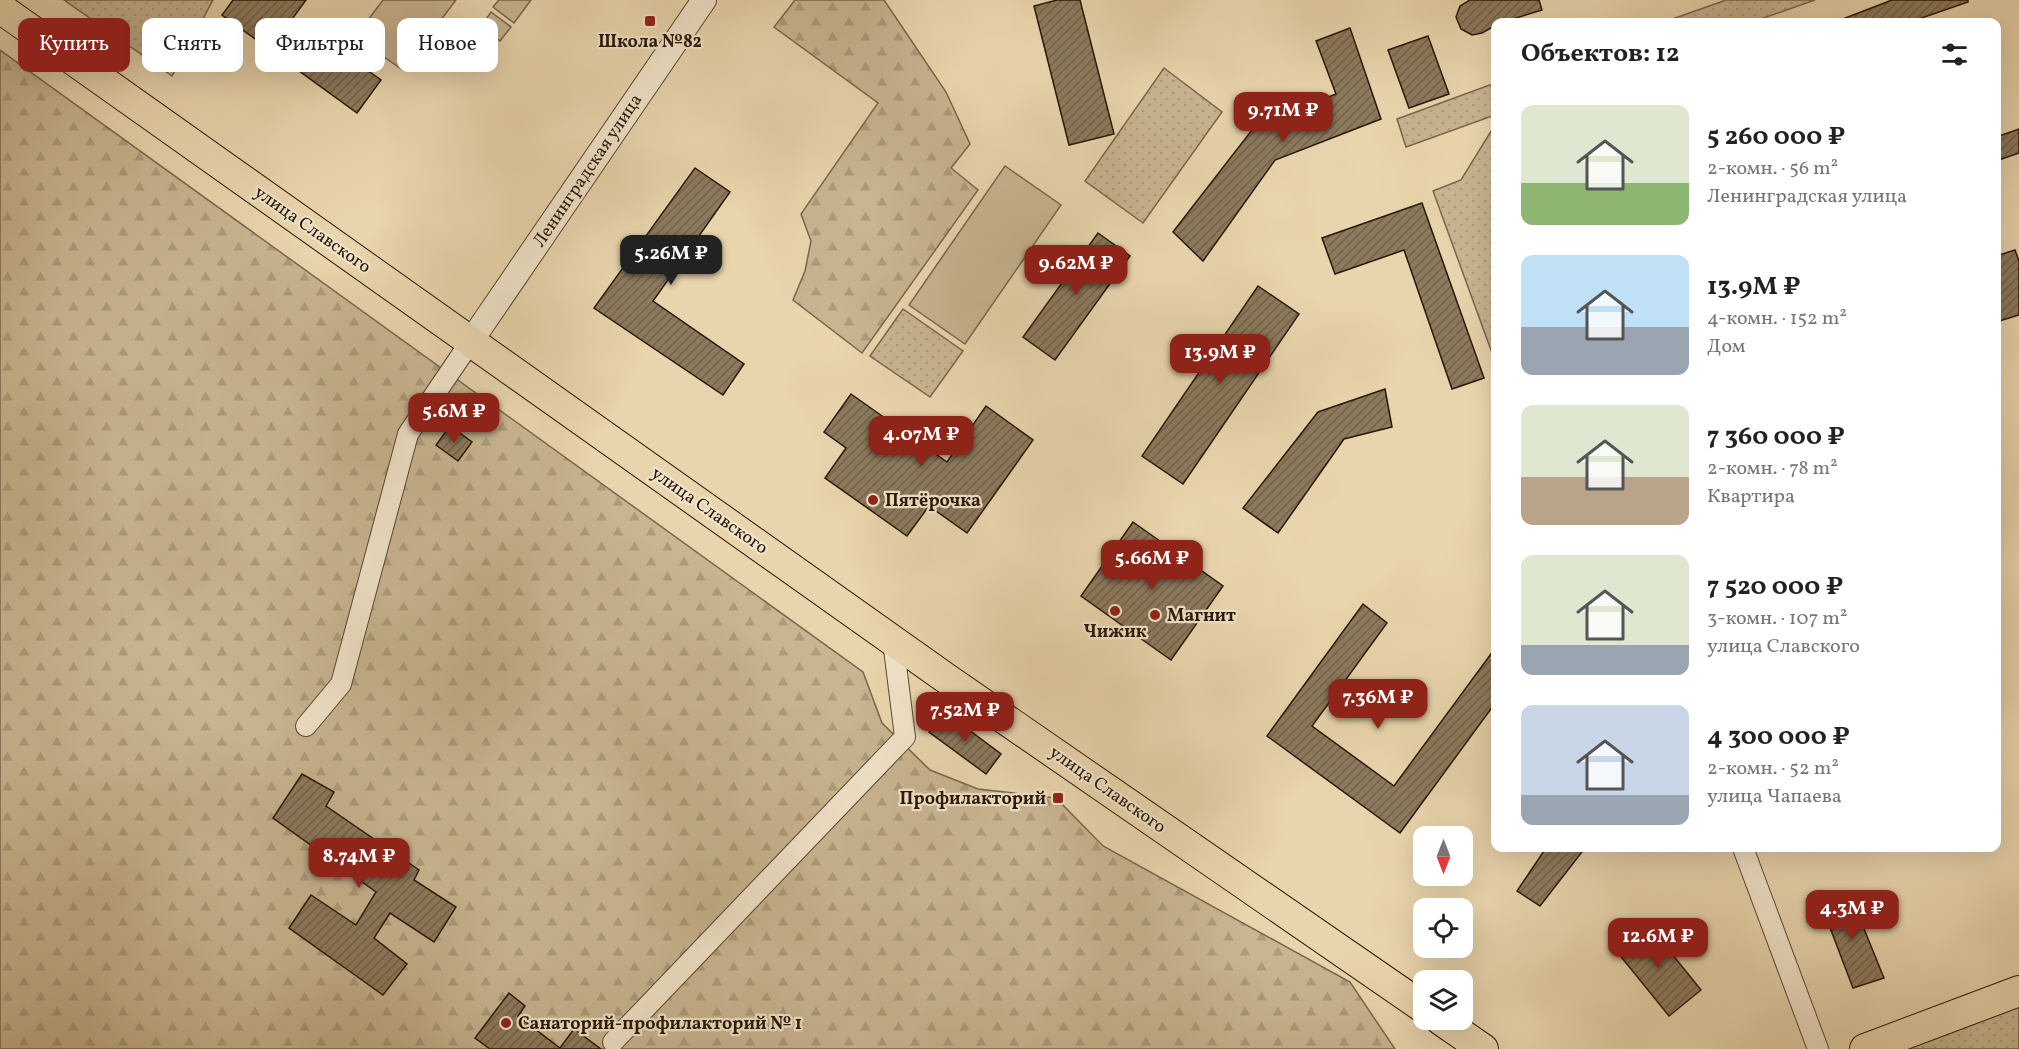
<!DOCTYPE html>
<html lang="ru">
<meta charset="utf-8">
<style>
body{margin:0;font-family:Vollkorn,serif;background:#f6f6f6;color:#222;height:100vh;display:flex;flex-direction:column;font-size:22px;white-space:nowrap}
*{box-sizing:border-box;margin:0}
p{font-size:20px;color:#767676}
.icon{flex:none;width:33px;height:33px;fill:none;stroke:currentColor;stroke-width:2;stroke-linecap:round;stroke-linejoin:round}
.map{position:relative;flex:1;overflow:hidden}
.drawer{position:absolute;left:1491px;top:18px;width:510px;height:834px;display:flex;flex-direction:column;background:#fff;border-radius:12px;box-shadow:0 6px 24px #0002}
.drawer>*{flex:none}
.hud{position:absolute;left:18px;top:18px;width:570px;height:54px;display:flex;gap:12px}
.needle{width:39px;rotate:180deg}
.tools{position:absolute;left:1413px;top:826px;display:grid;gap:12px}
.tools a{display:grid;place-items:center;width:60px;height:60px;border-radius:12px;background:#fff;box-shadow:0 6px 24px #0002;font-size:30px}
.price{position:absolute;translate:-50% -51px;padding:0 14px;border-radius:12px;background:#8f2418;color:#fff;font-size:20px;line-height:39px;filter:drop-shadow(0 2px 3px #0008)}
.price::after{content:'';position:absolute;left:50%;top:36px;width:18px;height:14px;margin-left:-9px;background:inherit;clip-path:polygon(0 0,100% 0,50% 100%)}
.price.active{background:#222;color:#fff}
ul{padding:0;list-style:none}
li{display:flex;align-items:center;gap:18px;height:150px;padding:0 30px}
li span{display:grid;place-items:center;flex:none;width:168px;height:120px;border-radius:12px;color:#555}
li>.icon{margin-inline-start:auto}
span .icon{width:72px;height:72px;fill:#fffc;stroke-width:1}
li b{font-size:26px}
h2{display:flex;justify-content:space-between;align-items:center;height:72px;padding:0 30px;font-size:26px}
.tag{padding:0 21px;border-radius:12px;background:#fff;box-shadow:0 6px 24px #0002;font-size:21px;line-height:54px}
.tag.active{background:#8f2418;color:#fff}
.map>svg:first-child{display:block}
</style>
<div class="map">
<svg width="2019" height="1049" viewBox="0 0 2019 1049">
<defs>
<pattern id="forest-firs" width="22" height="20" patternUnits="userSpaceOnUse" patternTransform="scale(1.5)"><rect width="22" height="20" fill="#c8b591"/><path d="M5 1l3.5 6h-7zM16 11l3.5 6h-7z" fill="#ac9b7c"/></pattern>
<pattern id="park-dots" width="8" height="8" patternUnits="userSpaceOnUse" patternTransform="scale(1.5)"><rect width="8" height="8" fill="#c8b591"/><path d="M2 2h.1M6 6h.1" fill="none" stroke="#ac9b7c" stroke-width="1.8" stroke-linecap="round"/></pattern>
<pattern id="building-hatch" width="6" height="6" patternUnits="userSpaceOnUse" patternTransform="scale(1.5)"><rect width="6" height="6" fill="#8c7a5d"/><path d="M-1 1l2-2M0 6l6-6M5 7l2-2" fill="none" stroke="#72634b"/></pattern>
</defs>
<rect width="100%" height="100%" fill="#e9d5ad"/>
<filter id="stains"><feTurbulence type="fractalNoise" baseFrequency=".00333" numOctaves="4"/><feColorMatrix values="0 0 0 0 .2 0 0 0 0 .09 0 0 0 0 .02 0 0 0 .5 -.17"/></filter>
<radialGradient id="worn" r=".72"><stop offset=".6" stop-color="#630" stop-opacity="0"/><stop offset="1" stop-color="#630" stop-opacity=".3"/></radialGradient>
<g fill="url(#forest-firs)" stroke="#78664c" stroke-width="1.5">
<polygon points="795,0 884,0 946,92 970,144 951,168 978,190 862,353 793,300 805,271 811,241 801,214 878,103 774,27"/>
<polygon points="0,50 863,672 882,723 930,770 978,789 1056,798 1103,846 1350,982 1395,1049 0,1049"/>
</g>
<g fill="url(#park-dots)" stroke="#78664c" stroke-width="1.5">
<polygon points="64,0 213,0 172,76"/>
<polygon points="1726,0 1815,0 1752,22 1664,22"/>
<polygon points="1164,68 1222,112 1143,223 1085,181"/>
<polygon points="1495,83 1495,115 1406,147 1397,119"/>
<polygon points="1495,127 1496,127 1495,361 1433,191 1461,180 1493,128"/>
<polygon points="903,309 963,351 930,397 870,356"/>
<polygon points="2019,1003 2019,1049 1899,1049"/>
</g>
<g fill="#c8b591" stroke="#78664c" stroke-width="1.5">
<polygon points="383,0 456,0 403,70 355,37"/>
<polygon points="499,0 531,0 514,23 493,7"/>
<polygon points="491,12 511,27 500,41 480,28"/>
<polygon points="1005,166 1061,205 965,344 909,305"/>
</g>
<g fill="url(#building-hatch)" stroke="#281707" stroke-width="1.5">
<polygon points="233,0 306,0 287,26 343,67 350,58 381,80 357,113 222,15"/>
<polygon points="1057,0 1080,0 1114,134 1069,145 1034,6"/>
<polygon points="1470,0 1539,0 1542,10 1503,22 1496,22 1496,25 1482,33 1472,35 1461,29 1456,17 1460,6"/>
<polygon points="1892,0 1968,0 1968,2 1910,22 1835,22"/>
<polygon points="1350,28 1381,119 1275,160 1203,261 1173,232 1255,126 1336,94 1316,41"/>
<polygon points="1428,36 1449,94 1409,108 1388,50"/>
<polygon points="2019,129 2019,153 1996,161 1996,137"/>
<polygon points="695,168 730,192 653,301 744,364 723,395 594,308"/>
<polygon points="1422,203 1484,378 1452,389 1404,250 1335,274 1322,238"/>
<polygon points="1098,233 1130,256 1055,360 1023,337"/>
<polygon points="2015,250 2019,261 2019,315 1996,322 1996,256"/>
<polygon points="1258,286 1299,314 1183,484 1142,456"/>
<polygon points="1385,389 1392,427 1344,439 1278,533 1243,508 1318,412"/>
<polygon points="851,394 947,462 986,406 1033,440 967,533 929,506 907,536 825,478 846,448 824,432"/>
<polygon points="450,426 472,442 458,461 436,445"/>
<polygon points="1133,522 1223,586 1171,660 1081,596"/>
<polygon points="1363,604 1387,623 1312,726 1394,786 1496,647 1496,702 1400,833 1267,736"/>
<polygon points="945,712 1001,754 986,774 929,732"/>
<polygon points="302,774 334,792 326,806 419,870 414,880 456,907 434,942 390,913 374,938 407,964 383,995 289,928 311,895 356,925 376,892 273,818"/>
<polygon points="1546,848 1585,848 1540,906 1517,891"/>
<polygon points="1849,892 1884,978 1853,988 1821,904"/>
<polygon points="1646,922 1701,990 1669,1016 1614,948"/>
<polygon points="509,993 525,1006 518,1016 560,1048 574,1029 601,1049 490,1049 475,1038"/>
</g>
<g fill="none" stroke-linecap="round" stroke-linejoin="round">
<g stroke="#584630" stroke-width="22">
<g id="minor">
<polyline points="306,726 341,684 408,434 471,341"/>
<polyline points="1743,848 1818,1049"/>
<polyline points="613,1042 905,737 893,641"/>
</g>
</g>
<g stroke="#584630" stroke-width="26">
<polyline id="tertiary" points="471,341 704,0"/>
</g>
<g stroke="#281707" stroke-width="32">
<g id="primary">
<polyline points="0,8 947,679 1424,1008"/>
<polyline points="1441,1020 1483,1049"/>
<polyline points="1865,1049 2019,991"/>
</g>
</g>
<use href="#minor" stroke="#f1e4ca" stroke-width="20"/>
<use href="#tertiary" stroke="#f1e4ca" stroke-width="24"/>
<use href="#primary" stroke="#e9d5ad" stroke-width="30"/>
</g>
<g fill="#8f2418" stroke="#f1e4ca" stroke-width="2">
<rect x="644" y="15" width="12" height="12" rx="3"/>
<circle cx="873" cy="500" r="6"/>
<circle cx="1115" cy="611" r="6"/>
<circle cx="1155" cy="615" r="6"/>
<rect x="1052" y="792" width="12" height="12" rx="3"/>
<circle cx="506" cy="1023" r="6"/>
</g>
<g text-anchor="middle" stroke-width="4.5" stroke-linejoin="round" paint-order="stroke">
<g font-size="18" font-weight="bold" fill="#281707" stroke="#f1e4ca" text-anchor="start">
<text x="650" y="47" text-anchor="middle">Школа №82</text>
<text x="885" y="506">Пятёрочка</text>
<text x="1167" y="621">Магнит</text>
<text x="1115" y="637" text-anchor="middle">Чижик</text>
<text x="1046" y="804" text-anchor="end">Профилакторий</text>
<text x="518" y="1029">Санаторий-профилакторий № 1</text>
</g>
<g font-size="18" fill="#281707" stroke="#f1e4ca">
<text transform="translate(587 170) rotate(-56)" y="6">Ленинградская улица</text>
<text transform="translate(313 229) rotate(35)" y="6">улица Славского</text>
<text transform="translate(710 510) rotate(35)" y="6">улица Славского</text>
<text transform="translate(1108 789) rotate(35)" y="6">улица Славского</text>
</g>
</g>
<rect width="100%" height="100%" filter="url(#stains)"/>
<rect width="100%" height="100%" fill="url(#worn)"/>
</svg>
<div class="tools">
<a><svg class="needle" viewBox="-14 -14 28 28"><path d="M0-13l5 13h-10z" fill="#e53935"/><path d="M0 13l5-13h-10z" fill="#767676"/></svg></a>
<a><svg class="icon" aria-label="locate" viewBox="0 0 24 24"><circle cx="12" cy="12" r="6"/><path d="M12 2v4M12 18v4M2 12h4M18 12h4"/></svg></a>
<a><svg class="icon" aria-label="layers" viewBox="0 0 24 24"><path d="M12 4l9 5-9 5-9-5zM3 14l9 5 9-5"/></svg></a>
</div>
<b class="price" style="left:1283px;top:143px">9.71M ₽</b>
<b class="price active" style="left:671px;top:286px">5.26M ₽</b>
<b class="price" style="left:1076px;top:296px">9.62M ₽</b>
<b class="price" style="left:1220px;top:385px">13.9M ₽</b>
<b class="price" style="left:454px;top:444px">5.6M ₽</b>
<b class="price" style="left:921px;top:467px">4.07M ₽</b>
<b class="price" style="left:1152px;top:591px">5.66M ₽</b>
<b class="price" style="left:1378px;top:730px">7.36M ₽</b>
<b class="price" style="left:965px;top:743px">7.52M ₽</b>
<b class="price" style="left:359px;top:889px">8.74M ₽</b>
<b class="price" style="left:1852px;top:941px">4.3M ₽</b>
<b class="price" style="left:1658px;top:969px">12.6M ₽</b>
<div class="hud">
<a class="tag active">Купить</a>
<a class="tag">Снять</a>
<a class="tag">Фильтры</a>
<a class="tag">Новое</a>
</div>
<section class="drawer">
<h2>Объектов: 12<svg class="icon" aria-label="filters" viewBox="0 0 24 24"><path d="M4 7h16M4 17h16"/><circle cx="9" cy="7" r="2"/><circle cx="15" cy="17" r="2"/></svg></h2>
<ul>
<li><span style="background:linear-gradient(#dfe7d0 65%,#8fb573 0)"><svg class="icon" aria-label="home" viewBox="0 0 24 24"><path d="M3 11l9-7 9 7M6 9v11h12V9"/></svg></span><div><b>5 260 000 ₽</b><p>2-комн. · 56 m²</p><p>Ленинградская улица</p></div></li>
<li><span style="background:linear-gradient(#bfe0f5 60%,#9aa5b1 0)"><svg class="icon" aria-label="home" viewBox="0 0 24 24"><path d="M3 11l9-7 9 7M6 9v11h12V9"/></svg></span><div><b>13.9M ₽</b><p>4-комн. · 152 m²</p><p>Дом</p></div></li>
<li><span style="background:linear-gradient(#dfe7d0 60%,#b9a48a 0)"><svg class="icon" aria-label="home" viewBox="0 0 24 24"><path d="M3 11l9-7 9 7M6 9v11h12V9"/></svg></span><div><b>7 360 000 ₽</b><p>2-комн. · 78 m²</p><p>Квартира</p></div></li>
<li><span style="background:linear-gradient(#dfe7d0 75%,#9aa5b1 0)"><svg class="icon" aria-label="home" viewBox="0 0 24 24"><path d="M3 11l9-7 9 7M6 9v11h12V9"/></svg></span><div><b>7 520 000 ₽</b><p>3-комн. · 107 m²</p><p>улица Славского</p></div></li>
<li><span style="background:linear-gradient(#c9d6e8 75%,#9aa5b1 0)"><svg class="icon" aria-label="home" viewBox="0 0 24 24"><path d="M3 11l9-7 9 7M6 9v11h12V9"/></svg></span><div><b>4 300 000 ₽</b><p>2-комн. · 52 m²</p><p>улица Чапаева</p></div></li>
</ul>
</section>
</div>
